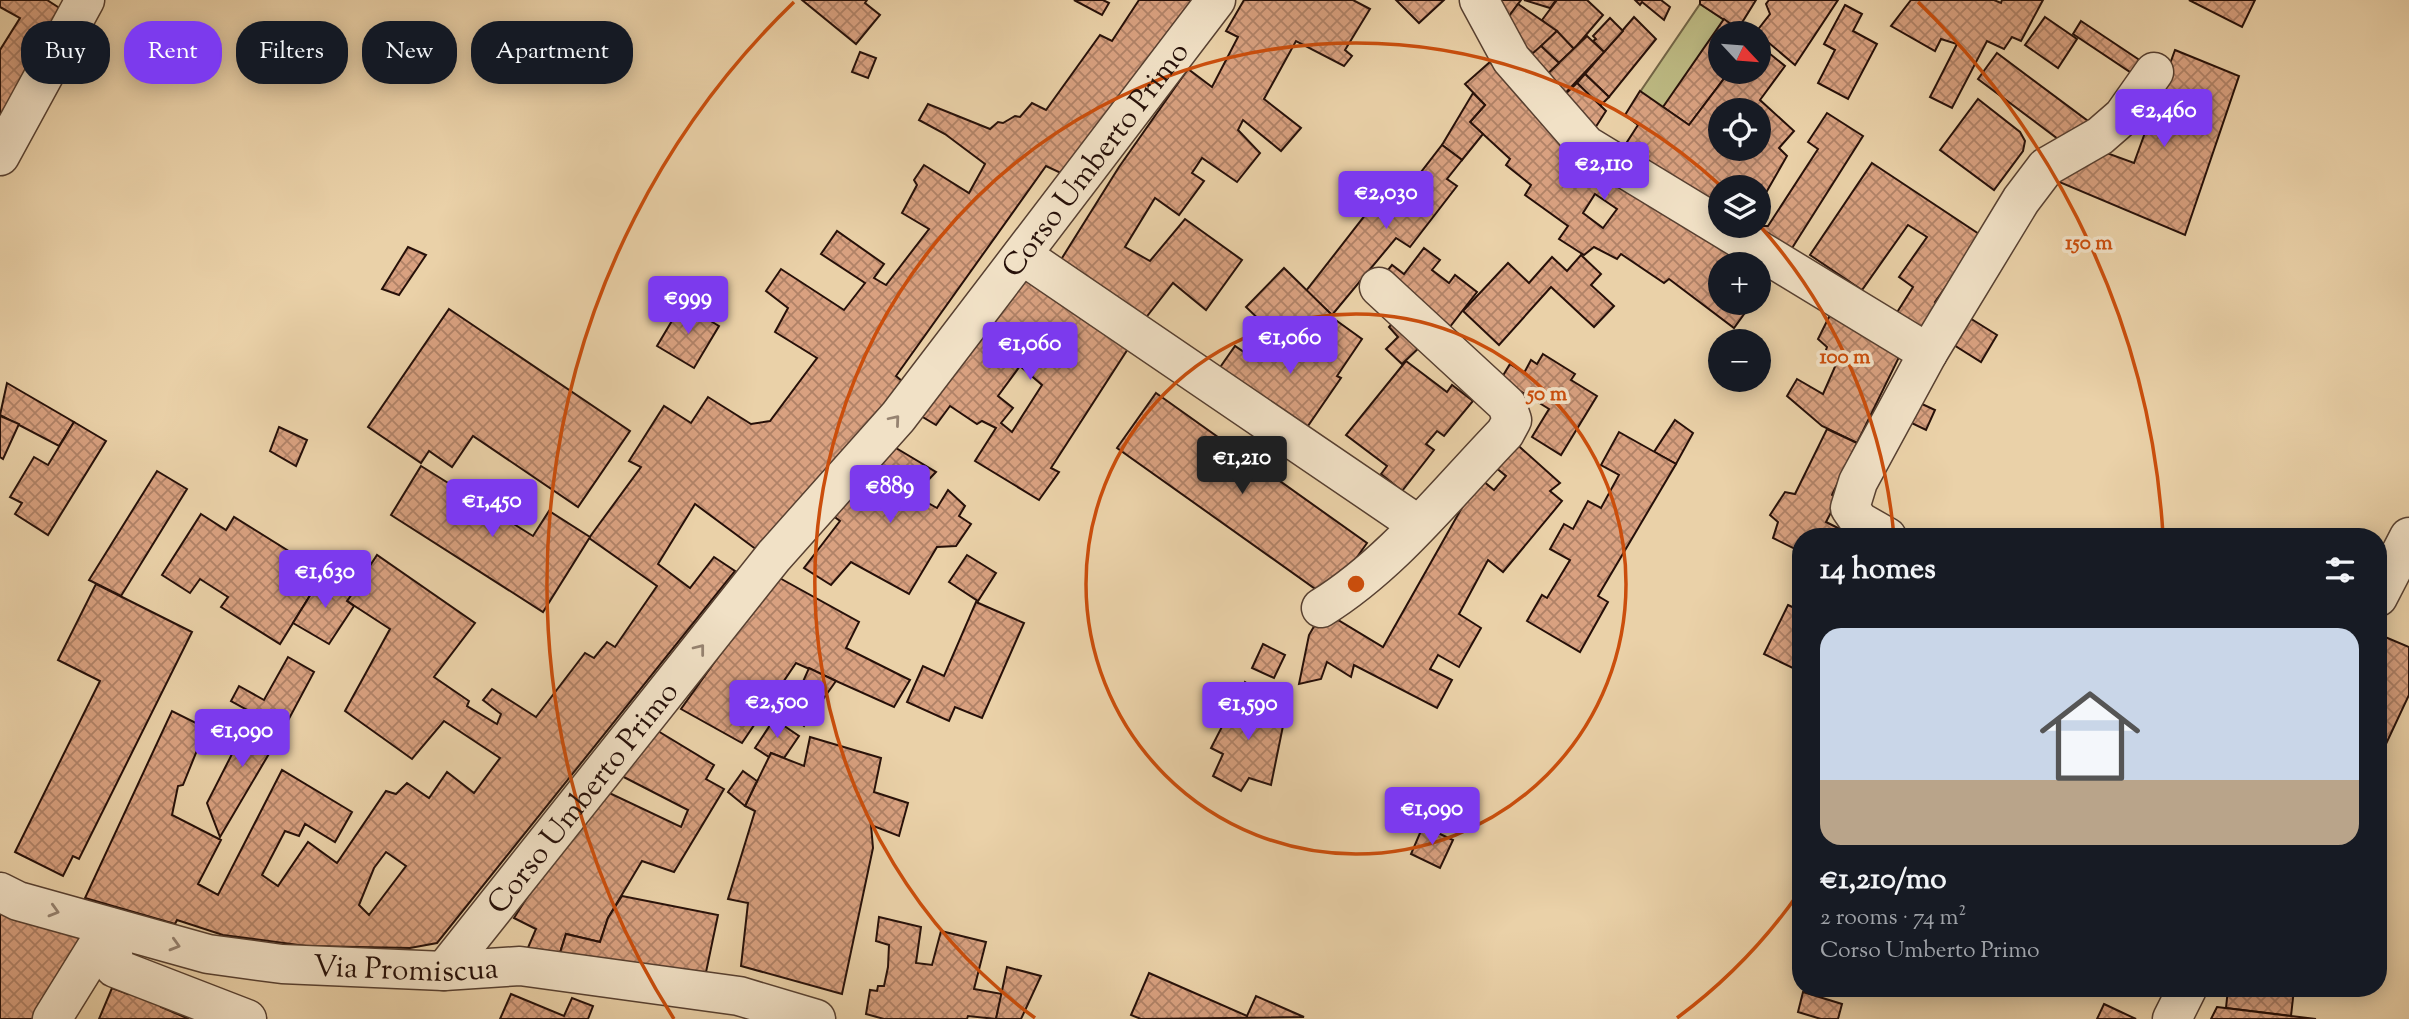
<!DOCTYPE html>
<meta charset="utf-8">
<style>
body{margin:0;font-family:"Sorts Mill Goudy",serif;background:#20242c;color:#f1f3f6;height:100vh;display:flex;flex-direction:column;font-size:26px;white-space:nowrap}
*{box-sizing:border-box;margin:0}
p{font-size:23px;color:#9ea1a6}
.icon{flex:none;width:38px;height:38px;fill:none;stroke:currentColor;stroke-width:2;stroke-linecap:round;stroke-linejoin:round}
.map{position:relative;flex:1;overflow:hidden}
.panel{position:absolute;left:1792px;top:528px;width:595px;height:469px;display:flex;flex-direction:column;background:#171b24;border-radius:28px;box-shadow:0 4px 18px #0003}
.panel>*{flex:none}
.banner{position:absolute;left:21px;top:21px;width:665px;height:63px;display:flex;gap:14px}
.needle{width:46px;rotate:116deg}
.fabs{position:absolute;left:1708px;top:21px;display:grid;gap:14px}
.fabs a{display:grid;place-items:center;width:63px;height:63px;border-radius:50%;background:#171b24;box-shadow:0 4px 18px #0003;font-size:35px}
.price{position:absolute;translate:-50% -60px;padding:0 16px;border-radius:7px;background:#7c3aed;color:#fff;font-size:23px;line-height:46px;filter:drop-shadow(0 2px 4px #0008)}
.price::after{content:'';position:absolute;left:50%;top:42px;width:21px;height:16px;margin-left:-10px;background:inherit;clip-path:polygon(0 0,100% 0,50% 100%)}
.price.on{background:#222;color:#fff}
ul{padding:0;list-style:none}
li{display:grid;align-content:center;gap:14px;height:371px;padding:0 28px}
li span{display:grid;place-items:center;height:217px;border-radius:21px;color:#555}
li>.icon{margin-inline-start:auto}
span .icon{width:126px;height:126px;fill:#fffc;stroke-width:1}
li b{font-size:30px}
h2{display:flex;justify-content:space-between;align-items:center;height:84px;padding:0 28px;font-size:30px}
.tag{padding:0 24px;border-radius:28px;background:#171b24;box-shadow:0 4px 18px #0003;font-size:24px;line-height:63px}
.tag.on{background:#7c3aed;color:#fff}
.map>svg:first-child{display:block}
</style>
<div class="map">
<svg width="2409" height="1019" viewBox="0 0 2409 1019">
<defs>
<pattern id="building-cross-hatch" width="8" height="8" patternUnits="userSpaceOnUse" patternTransform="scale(1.75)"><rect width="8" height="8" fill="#d9a180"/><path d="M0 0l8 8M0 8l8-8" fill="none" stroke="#b08267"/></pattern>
</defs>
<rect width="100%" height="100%" fill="#ead1a8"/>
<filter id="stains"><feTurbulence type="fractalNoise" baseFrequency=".00286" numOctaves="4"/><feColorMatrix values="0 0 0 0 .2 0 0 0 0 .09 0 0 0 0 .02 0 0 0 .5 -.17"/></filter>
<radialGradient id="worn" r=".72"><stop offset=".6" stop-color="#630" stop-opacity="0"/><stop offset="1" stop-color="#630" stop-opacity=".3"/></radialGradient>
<polygon fill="#bdba83" stroke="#726546" stroke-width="2" points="1700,4 1744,33 1720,33 1720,72 1729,72 1689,125 1640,92"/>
<g fill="url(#building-cross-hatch)" stroke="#261009" stroke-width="2" fill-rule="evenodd">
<polygon points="0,0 47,0 61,9 0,120 0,50 20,18 0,7"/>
<polygon points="802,0 867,0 865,3 880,15 856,44"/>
<polygon points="1074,0 1103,0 1109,3 1102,15"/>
<path d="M1139 0H1192L1063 174 1046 166 896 376 903 382 840 463 757 550 695 504 658 564 690 588 714 557 735 571 437 943 410 948 306 946 223 935 177 920 175 924 85 898 172 711 206 728 183 785 178 786 172 815 221 840 198 884 218 895 282 770 352 812 335 842 305 824 299 836 285 831 262 875 278 886 308 842 337 863 386 791 396 794 407 783 429 798 447 772 474 793 500 758 444 721 412 759 345 711 390 629 347 601 377 555 475 623 434 677 469 701 467 706 497 724 501 714 483 700 492 689 536 717 585 653 594 658 607 642 615 647 657 586 589 538 641 467 629 461 664 406 691 423 708 397 751 424 770 421 817 358 775 332 788 308 766 291 781 269 844 310 865 283 821 254 837 231 884 264 874 278 886 285 929 229 902 213 917 185 914 180 924 165 969 193 985 164 945 134 919 120 928 104 990 129 998 122 1003 123 1015 116 1020 117 1032 103 1046 110 1100 35 1112 41ZM386 852 406 866 369 915 359 905 374 868Z"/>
<polygon points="1244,0 1353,0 1370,9 1345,50 1352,56 1344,66 1296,41 1264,99 1301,128 1281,151 1243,120 1238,130 1260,153 1237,182 1202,158 1192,173 1204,181 1179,215 1155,198 1125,247 1150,261 1185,219 1242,260 1206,310 1173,283 1141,324 1057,266 1119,167 1188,69 1212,87 1238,37 1226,31"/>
<polygon points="1396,0 1444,0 1419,23"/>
<polygon points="1500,0 1521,0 1501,27"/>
<polygon points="1524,0 1556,0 1550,8"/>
<polygon points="1557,0 1587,0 1603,15 1574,49 1542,20"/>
<polygon points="1635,0 1661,0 1670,7 1664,20 1642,2 1640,5"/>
<polygon points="1700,0 1756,0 1738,29 1700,4"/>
<polygon points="1769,0 1838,0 1795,65 1756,32 1770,14 1766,4"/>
<polygon points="1911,0 1994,0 2001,3 2002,0 2043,0 2021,41 2012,37 2004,49 1987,41 1952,108 1930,97 1957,44 1941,39 1935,51 1891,26"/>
<polygon points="2189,0 2255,0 2242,27"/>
<polygon points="1518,4 1557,31 1534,54 1501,27"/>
<polygon points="1845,5 1862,14 1853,31 1877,44 1848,99 1818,83 1835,50 1824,44"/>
<polygon points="1634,17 1656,39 1609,97 1585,74"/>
<polygon points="2045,17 2077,39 2058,68 2025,45"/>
<polygon points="1610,18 1623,31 1604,52 1593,41 1596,39 1593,36"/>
<polygon points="1724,19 1743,33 1720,33 1720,72 1729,72 1689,125 1663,107"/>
<polygon points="2081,21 2144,63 2136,76 2073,34"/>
<polygon points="1557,31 1574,49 1559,63 1541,46"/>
<polygon points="1587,36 1604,52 1558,101 1541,80"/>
<path d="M1759 45 1785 66 1760 100 1794 131 1779 148 1787 156 1759 205V187H1720V215L1618 156 1638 125 1625 115 1640 91 1689 125 1729 72H1759ZM1720 110H1759V149H1720Z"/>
<polygon points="1541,46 1559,63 1541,80 1525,60"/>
<polygon points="2175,50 2239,76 2185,235 2045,176 2096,149 2134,163"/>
<polygon points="860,52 876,58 868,78 852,72"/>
<polygon points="1997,53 2092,124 2062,142 1978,79"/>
<path d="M1490 62 1564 143 1773 272 1759 293V264H1720V303H1752L1734 328 1669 279 1664 283 1621 254 1617 259 1594 247 1584 255 1559 239 1568 226 1525 195 1531 185 1506 165 1510 159 1470 122 1485 105 1465 84ZM1595 194 1617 209 1603 228 1583 213Z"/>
<polygon points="1585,74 1609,97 1600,106 1577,83"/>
<polygon points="1577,83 1606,111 1588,139 1558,101"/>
<polygon points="1473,93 1485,105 1470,122 1483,134 1462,160 1442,145"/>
<polygon points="1978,99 2020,132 2025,141 2023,151 1994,190 1940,150"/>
<polygon points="1827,113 1863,136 1787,256 1754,235 1759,226 1768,226 1818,149 1808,142"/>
<polygon points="1442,145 1462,160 1447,179 1457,186 1410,247 1396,238 1332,315 1306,291 1373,205 1387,216"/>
<polygon points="1872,163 1982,236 1935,302 1942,307 1924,333 1896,314 1913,287 1899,277 1927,237 1908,225 1862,290 1810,255"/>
<polygon points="408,247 426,255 399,295 382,289"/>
<polygon points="1424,248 1440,260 1432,270 1449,283 1455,275 1477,292 1449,328 1383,276 1392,265 1404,274"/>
<polygon points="1581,255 1601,274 1591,285 1614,306 1594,327 1551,287 1499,345 1463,311 1508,263 1529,283 1552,257 1567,271"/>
<polygon points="1284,268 1332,315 1305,347 1279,324 1271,331 1246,307"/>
<path d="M1026 274 1133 341 1051 468 1059 472 1039 500 975 461 996 428 982 421 977 424 950 406 936 425 916 413ZM1020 366 1042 385 1012 432 1001 423 1013 408 998 396Z"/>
<polygon points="682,304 719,326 694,368 657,346"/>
<polygon points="1834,307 1903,349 1857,443 1822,426 1787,396 1797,379 1823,394 1838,360 1825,353 1827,347 1818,339"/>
<polygon points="449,309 630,431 578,507 473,436 452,467 429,451 421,463 368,427"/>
<polygon points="1965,315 1997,335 1981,362 1949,342"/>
<polygon points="1398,317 1424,343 1402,364 1386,349 1398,337 1389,327"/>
<polygon points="1337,321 1362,339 1337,376 1341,378 1301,436 1214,376 1235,346 1254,359 1272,331 1312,358"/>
<polygon points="1543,354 1575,374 1571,380 1597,396 1561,455 1532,437 1549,409 1501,379 1510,364 1524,373 1531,360 1537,364"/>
<polygon points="1406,361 1447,392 1452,385 1473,401 1444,436 1437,431 1426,444 1434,450 1402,491 1381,474 1387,466 1346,435"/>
<polygon points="7,383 74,422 59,446 0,415"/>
<polygon points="1156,393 1367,543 1328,598 1117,448"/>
<polygon points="1907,397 1935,410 1926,430 1899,417"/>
<polygon points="0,416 19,424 3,459 0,457"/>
<polygon points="1675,420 1693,433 1676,464 1654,452"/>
<polygon points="74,422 106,441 48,535 15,514 22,503 10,497 34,457 48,465"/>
<polygon points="279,427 307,440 296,466 270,451"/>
<polygon points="1827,429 1857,443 1832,495 1838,499 1826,522 1838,528 1833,537 1801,537 1801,552 1773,538 1778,522 1770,515 1785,492 1795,494"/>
<polygon points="1619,432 1676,464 1598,596 1608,602 1580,652 1527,621 1542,595 1547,598 1570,560 1550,549 1564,524 1573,529 1588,501 1601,508 1619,475 1601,465"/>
<polygon points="1512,440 1560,483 1550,491 1562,501 1503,572 1488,560 1459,614 1481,628 1459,667 1438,655 1430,669 1452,680 1437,708 1354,665 1351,677 1327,662 1321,679 1299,684 1309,635 1323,611 1383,647 1464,504 1483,481 1494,490 1506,476 1490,463"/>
<polygon points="891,445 936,472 914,495 937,508 948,490 965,506 959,516 971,524 956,546 937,547 909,594 851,562 831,585 804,568 840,521 832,515"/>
<polygon points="421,466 533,536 549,511 590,537 543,612 391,515"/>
<polygon points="157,471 187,489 121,596 89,580"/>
<polygon points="201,514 226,530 234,517 324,573 280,644 221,607 228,597 200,579 190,593 162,575"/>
<polygon points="967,555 996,573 978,601 949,582"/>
<polygon points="324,573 352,594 347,601 354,606 329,644 293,623"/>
<polygon points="776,576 859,622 846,648 910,680 894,707 796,663 742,743 681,709"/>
<polygon points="96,584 192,632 79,859 73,856 63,876 15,852 100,681 58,660"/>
<polygon points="976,602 1024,623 982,718 955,707 949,721 907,702 923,666 944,676"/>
<polygon points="1788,605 1801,611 1801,663 1797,670 1764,654"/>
<polygon points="2378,634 2409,647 2409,695 2378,761"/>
<polygon points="1263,644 1285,655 1274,678 1252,668"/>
<polygon points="288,657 314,672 283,730 231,701 239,686 264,700"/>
<polygon points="809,668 836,681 804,726 792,715 800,709 794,702"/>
<polygon points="1245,682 1258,691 1254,702 1285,716 1271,785 1249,778 1241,791 1213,776 1223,754 1211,748"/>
<polygon points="253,713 283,730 220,837 207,803"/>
<polygon points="774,719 799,736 784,758 771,753 769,757 755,748"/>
<polygon points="648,725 714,765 706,779 724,789 674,872 642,861 608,918 600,942 566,934 559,956 527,950 536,929 514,918 565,837 601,789 681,827 688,810 616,773"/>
<polygon points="810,737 881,758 874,792 908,803 899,836 871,825 873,848 842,994 741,966 748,903 728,899 755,811 745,806 771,753 804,766"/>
<polygon points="743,771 757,781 745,806 728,792"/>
<polygon points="1423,826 1453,840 1440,868 1411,854"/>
<polygon points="622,896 718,915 705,977 559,956 566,934 600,942 608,918"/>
<polygon points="0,912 19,921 86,936 37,1019 0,1019"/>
<polygon points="879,917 921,927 916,963 932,965 941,931 986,942 974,989 1002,994 996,1019 968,1016 967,1019 884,1019 866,1014 870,990 877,991 878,986 884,986 888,967 889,945 876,941"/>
<polygon points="1007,967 1041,976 1021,1019 996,1019"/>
<polygon points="1149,973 1247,1016 1256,996 1304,1017 1141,1019 1131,1015"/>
<polygon points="135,982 166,994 161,1007 189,1019 99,1019 112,988 128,994"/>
<polygon points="2228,989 2294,989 2291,1016 2226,1008"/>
<polygon points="1803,992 1842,1004 1838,1019 1821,1019 1798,1012"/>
<polygon points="511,994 564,1016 572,998 593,1006 588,1019 500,1019"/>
<polygon points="2104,1004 2136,1019 2097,1019"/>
<polygon points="2217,1007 2291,1016 2316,1019 2211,1019"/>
</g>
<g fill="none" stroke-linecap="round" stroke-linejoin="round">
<g stroke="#574031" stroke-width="41">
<g id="minor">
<polyline points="1479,0 1511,59 1586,145 1928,353 1858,482 1850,508 1859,521 1887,537"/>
<polyline points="0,156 85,0"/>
<polyline points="1022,255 1417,524"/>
<polyline points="1928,353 2021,200 2046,167 2100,136 2123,116 2154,72"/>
<polyline points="2378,597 2409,537"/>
<path d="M1321 608C1392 564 1446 494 1505 433L1512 420 1507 405 1379 287"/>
<path id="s1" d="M0 892 18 901 208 954 282 964 444 971 520 966 739 996 816 1019"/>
<polyline points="109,927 115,968 247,1019"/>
<path id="s2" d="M444 971 774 556 898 417 1216 0"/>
<polyline points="52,1019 109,927"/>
<polyline points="2172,1019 2187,989"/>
</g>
</g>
<use href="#minor" stroke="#f1e1c6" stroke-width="38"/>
</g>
<defs><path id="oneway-chevron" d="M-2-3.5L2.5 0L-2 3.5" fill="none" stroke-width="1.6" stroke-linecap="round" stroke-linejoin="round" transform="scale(1.75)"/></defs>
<g stroke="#968371">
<use href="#oneway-chevron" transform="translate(895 420) rotate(-50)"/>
<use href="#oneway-chevron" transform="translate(700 649) rotate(-52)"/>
<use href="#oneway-chevron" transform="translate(54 911) rotate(16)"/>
<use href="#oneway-chevron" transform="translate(175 945) rotate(16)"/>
</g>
<g fill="none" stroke="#cb4e0c" stroke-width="3.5">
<circle cx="1356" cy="584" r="270"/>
<path d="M1798 894A540 540 0 0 1 1677 1018M1035 1018A540 540 0 1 1 1721 186M1760 226A540 540 0 0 1 1894 537"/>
<path d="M674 1019A809 809 0 0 1 794 2M1918 2A809 809 0 0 1 2163 535"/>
</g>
<g text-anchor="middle" stroke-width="7" stroke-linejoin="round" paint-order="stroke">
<g font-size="30" fill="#261009" stroke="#f1e1c6">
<text dy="10" stroke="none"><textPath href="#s2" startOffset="1041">Corso Umberto Primo</textPath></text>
<text dy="10" stroke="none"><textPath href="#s2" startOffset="222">Corso Umberto Primo</textPath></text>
<text dy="10" stroke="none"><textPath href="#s1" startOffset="416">Via Promiscua</textPath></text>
</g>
</g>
<circle cx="1356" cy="584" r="10" fill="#cb4e0c" stroke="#f1e1c6" stroke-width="3.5"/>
<g font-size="21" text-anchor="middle" font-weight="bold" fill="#cb4e0c" stroke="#f1e1c6" stroke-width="7" stroke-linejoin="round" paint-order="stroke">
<text x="2089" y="249">150 m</text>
<text x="1845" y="363">100 m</text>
<text x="1547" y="400">50 m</text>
</g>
<rect width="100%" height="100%" filter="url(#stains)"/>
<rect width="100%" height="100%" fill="url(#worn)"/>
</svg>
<div class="fabs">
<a><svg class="needle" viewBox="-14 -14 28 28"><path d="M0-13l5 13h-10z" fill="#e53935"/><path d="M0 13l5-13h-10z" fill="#9ea1a6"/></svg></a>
<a><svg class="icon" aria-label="locate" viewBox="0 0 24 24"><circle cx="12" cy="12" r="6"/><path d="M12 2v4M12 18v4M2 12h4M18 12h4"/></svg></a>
<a><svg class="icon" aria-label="layers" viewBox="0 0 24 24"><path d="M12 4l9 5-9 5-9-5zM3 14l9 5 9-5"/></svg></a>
<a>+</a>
<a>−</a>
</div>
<b class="price" style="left:2164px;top:149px">€2,460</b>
<b class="price" style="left:1604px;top:202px">€2,110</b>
<b class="price" style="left:1386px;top:231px">€2,030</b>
<b class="price" style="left:688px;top:336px">€999</b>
<b class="price" style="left:1290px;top:376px">€1,060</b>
<b class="price" style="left:1030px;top:382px">€1,060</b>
<b class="price on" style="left:1242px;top:496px">€1,210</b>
<b class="price" style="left:890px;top:525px">€889</b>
<b class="price" style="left:492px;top:539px">€1,450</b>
<b class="price" style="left:325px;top:610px">€1,630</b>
<b class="price" style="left:777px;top:740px">€2,500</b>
<b class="price" style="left:1248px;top:742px">€1,590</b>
<b class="price" style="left:242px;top:769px">€1,090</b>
<b class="price" style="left:1432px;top:847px">€1,090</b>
<div class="banner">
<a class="tag">Buy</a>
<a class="tag on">Rent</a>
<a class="tag">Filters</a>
<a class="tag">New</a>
<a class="tag">Apartment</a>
</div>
<section class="panel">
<h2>14 homes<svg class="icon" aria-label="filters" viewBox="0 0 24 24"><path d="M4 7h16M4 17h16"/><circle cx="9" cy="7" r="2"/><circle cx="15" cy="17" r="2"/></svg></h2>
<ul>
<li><span style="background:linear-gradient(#c9d6e8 70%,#b9a48a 0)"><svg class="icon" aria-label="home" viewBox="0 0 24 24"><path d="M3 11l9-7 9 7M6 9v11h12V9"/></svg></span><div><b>€1,210/mo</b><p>2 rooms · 74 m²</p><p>Corso Umberto Primo</p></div></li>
</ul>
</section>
</div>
